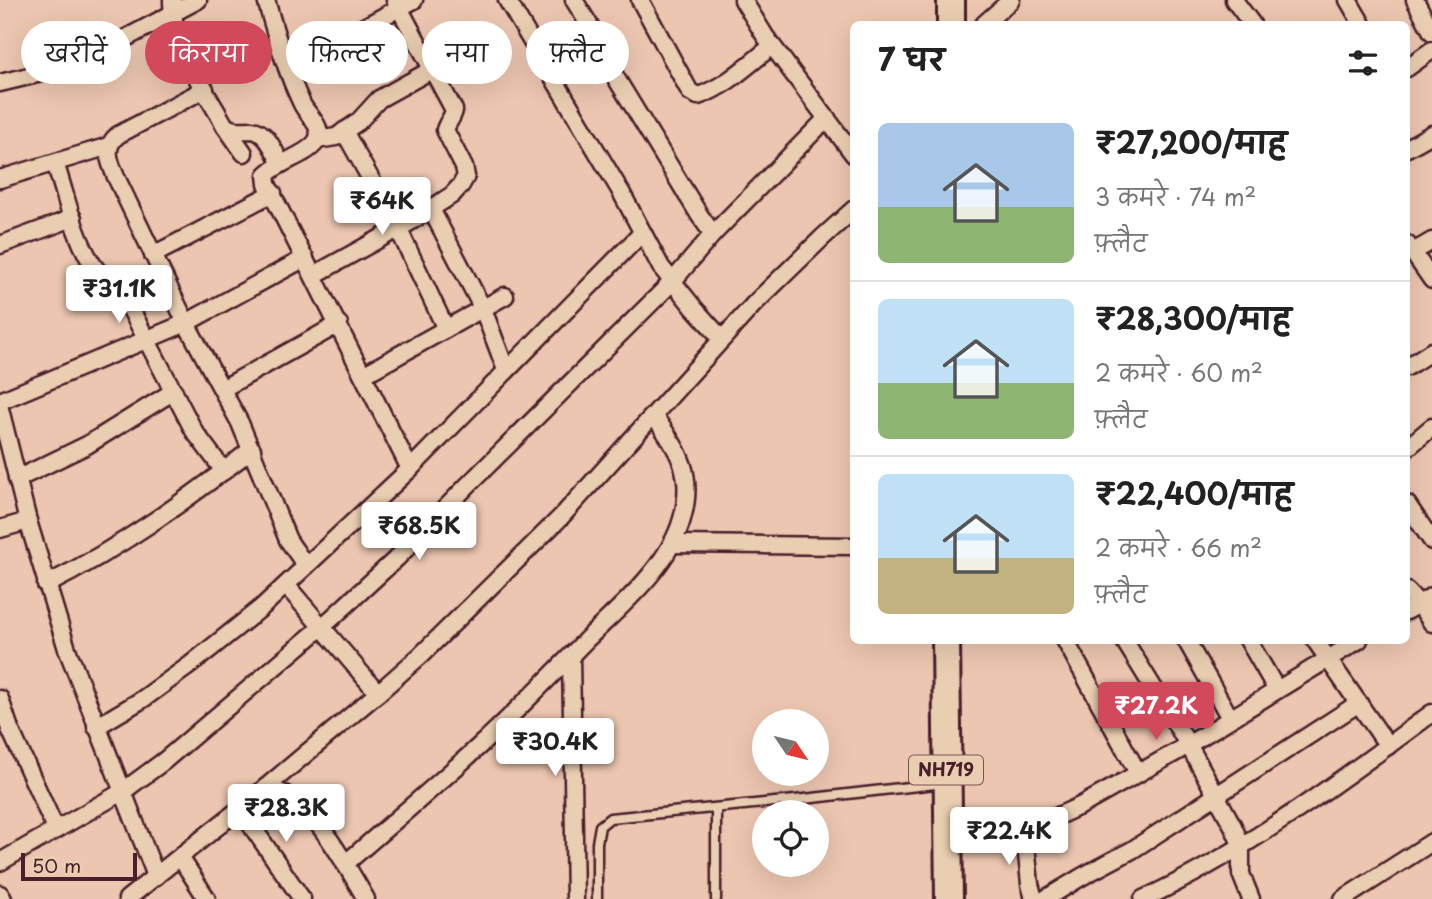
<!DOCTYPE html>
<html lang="hi">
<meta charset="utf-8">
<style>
body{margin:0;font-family:"Playpen Sans","Playpen Sans Deva",sans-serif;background:#f6f6f6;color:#222;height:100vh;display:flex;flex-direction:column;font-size:26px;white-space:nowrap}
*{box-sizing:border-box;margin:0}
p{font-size:23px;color:#767676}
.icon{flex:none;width:38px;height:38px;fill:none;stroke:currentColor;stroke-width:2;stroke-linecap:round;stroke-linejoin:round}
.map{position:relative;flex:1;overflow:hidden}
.drawer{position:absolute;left:850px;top:21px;width:560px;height:623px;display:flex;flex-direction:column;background:#fff;border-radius:10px;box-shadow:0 7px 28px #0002}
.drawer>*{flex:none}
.hud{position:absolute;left:21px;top:21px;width:665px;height:63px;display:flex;gap:14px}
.needle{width:46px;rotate:125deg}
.fabs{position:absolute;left:752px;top:709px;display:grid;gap:14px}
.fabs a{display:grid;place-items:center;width:77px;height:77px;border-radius:50%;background:#fff;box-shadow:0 7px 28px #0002;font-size:35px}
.scale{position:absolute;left:21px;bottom:18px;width:116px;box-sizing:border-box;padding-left:7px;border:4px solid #4a1f2b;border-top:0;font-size:19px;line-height:24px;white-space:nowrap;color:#4a1f2b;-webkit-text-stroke:5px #eaceb1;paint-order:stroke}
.price{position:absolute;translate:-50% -60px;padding:0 16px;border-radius:7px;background:#fff;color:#222;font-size:23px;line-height:46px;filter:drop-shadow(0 2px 4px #0008)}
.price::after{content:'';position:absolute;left:50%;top:42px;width:21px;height:16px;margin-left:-10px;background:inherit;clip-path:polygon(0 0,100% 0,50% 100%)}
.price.active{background:#d1495b;color:#fff}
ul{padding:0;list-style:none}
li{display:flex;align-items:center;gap:21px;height:175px;padding:0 28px}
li+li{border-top:2px solid #e0e0e0}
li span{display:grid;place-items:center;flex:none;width:196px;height:140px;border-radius:10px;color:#555}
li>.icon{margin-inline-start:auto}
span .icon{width:84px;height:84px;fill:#fffc;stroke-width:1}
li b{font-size:30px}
h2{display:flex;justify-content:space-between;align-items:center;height:84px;padding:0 28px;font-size:30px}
.tag{padding:0 24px;border-radius:32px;background:#fff;box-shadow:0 7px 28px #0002;font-size:24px;line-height:63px}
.tag.active{background:#d1495b;color:#fff}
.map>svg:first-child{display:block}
</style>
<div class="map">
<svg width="1432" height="899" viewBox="0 0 1432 899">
<rect width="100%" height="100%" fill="#ecc6b0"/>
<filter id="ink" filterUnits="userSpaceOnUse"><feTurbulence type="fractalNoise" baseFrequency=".0143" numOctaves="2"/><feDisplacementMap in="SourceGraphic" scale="14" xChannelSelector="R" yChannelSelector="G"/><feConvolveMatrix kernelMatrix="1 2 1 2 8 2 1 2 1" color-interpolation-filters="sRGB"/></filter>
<g filter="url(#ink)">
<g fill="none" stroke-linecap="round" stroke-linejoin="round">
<g stroke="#4a1f2b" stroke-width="13">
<g id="service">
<polyline points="716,808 716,899"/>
<polyline points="597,899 597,843 600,826 610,818 795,800 944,783"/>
</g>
</g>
<g stroke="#4a1f2b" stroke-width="21">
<g id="minor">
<path d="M172 0C171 44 204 88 225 126 235 132 241 130 252 130 267 131 275 153 281 164"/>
<path d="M266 0C276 35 286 71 302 104 307 115 326 128 316 142 306 156 279 161 266 175L267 184 410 469"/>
<polyline points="507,0 621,192 661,267 694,308 722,339"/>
<polyline points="574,0 590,26 616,78 700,216 713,234"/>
<path d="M640 0 690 92 698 96C726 87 749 64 772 46"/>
<polyline points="743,0 765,36 854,155"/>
<polyline points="1234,0 1252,24"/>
<polyline points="1348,0 1362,24"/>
<polyline points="1415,0 1432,32"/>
<polyline points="984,24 1011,0"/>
<polyline points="288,68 414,0"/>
<polyline points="1407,68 1432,50"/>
<polyline points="0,83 75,65 198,0"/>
<path d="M205 89 118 135C103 147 109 161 116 177L186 323 240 423 288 540 306 566"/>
<polyline points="225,126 244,153"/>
<polyline points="344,131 398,228 446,329"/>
<polyline points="317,140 336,137 358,122 379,99 433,69"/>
<polyline points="1407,148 1432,134"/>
<path d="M55 163C66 195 73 232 91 262 100 278 117 287 127 302L194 431 224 471"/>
<polyline points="0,179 109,146"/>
<polyline points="431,209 483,309 506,370"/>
<polyline points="1407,244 1432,280"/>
<polyline points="0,245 73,218"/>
<polyline points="1413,252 1432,241"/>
<polyline points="153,255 273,193"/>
<path d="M314 275 410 222 452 195 461 185 466 176 464 167 445 130C447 122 453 118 454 110L395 0"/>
<polyline points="1407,367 1432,351"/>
<polyline points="363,375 505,296"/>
<polyline points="222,389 339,324"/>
<polyline points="0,401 186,323 305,258"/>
<polyline points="0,409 28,521 67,649 156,876"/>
<polyline points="1407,448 1432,427"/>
<polyline points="17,479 87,445 174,391"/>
<polyline points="1407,504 1432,541"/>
<polyline points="0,529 28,521"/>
<polyline points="672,544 854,546"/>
<path d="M46 585C120 548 187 500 252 449"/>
<polyline points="286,585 378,693"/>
<polyline points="1407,591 1419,604 1432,623"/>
<polyline points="1407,611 1432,596"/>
<polyline points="1065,640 1138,773"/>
<polyline points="1124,640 1188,744 1233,826 1241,845 1241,874 1251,899"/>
<polyline points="1186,640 1230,718"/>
<polyline points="1248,640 1277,690"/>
<polyline points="1315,640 1388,746"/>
<polyline points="571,656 575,899"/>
<polyline points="0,699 10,729 56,830"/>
<polyline points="96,727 143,699 190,665 261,608 410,469 642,233"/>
<path d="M265 788C272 790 280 791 286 795 316 809 349 870 366 899"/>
<polyline points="240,809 302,899"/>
<polyline points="1024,825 1030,884 1034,899"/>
<polyline points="948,835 1042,822 1058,816 1082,805 1178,751 1359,640"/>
<polyline points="180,857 207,899"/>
<polyline points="0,862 122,792 164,761 331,619 398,557 467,486 672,282 713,234 827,118"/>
<path d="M345 864C389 825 434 788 477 748 515 713 551 676 587 639 621 606 669 566 682 519 695 474 679 451 654 416"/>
<polyline points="0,894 3,899"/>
<polyline points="127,899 252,799 378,693 421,655 561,517 755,303 823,237 854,209"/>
<polyline points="1045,899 1083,876 1132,850 1359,703"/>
<path d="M1143 899C1247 851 1340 781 1432 713"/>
<polyline points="1343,899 1432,842"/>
</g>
</g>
<g stroke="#4a1f2b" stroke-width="32">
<g id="trunk">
<polyline points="951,24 951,0"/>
<polyline points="946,640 949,899"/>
</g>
</g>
<use href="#service" stroke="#eaceb1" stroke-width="8"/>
<use href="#minor" stroke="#eaceb1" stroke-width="16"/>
<use href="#trunk" stroke="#eaceb1" stroke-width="26"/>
</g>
</g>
<g text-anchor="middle" stroke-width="7" stroke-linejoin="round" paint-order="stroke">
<rect fill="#eaceb1" stroke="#7a5453" stroke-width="2" x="909" y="755.5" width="74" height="29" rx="5"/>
<g font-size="18" font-weight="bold" fill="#4a1f2b">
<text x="946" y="776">NH719</text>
</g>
</g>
</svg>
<div class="fabs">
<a><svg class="needle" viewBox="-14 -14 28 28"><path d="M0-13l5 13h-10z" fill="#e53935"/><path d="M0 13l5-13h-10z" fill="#767676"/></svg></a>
<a><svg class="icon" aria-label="locate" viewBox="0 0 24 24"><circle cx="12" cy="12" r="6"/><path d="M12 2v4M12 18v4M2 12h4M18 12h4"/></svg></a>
</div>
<div class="scale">50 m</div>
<b class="price" style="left:382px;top:237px">₹64K</b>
<b class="price" style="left:119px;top:325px">₹31.1K</b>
<b class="price" style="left:419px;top:562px">₹68.5K</b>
<b class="price active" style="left:1156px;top:742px">₹27.2K</b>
<b class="price" style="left:555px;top:778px">₹30.4K</b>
<b class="price" style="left:286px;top:844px">₹28.3K</b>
<b class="price" style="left:1009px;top:867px">₹22.4K</b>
<div class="hud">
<a class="tag">खरीदें</a>
<a class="tag active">किराया</a>
<a class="tag">फ़िल्टर</a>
<a class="tag">नया</a>
<a class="tag">फ़्लैट</a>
</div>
<section class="drawer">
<h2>7 घर<svg class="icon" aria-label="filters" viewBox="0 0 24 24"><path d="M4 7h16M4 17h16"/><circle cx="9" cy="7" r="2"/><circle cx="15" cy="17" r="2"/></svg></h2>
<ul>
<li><span style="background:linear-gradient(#a9c7e8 60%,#8fb573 0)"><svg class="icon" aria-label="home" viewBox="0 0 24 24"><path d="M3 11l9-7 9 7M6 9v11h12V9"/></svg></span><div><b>₹27,200/माह</b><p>3 कमरे · 74 m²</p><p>फ़्लैट</p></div></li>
<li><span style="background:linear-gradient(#bfe0f5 60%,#8fb573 0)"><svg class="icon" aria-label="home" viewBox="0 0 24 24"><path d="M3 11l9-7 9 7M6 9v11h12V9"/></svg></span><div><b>₹28,300/माह</b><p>2 कमरे · 60 m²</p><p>फ़्लैट</p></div></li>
<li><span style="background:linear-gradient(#bfe0f5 60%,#c2b280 0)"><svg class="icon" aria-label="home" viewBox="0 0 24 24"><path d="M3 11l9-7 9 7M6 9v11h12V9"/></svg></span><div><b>₹22,400/माह</b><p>2 कमरे · 66 m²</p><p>फ़्लैट</p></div></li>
</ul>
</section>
</div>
